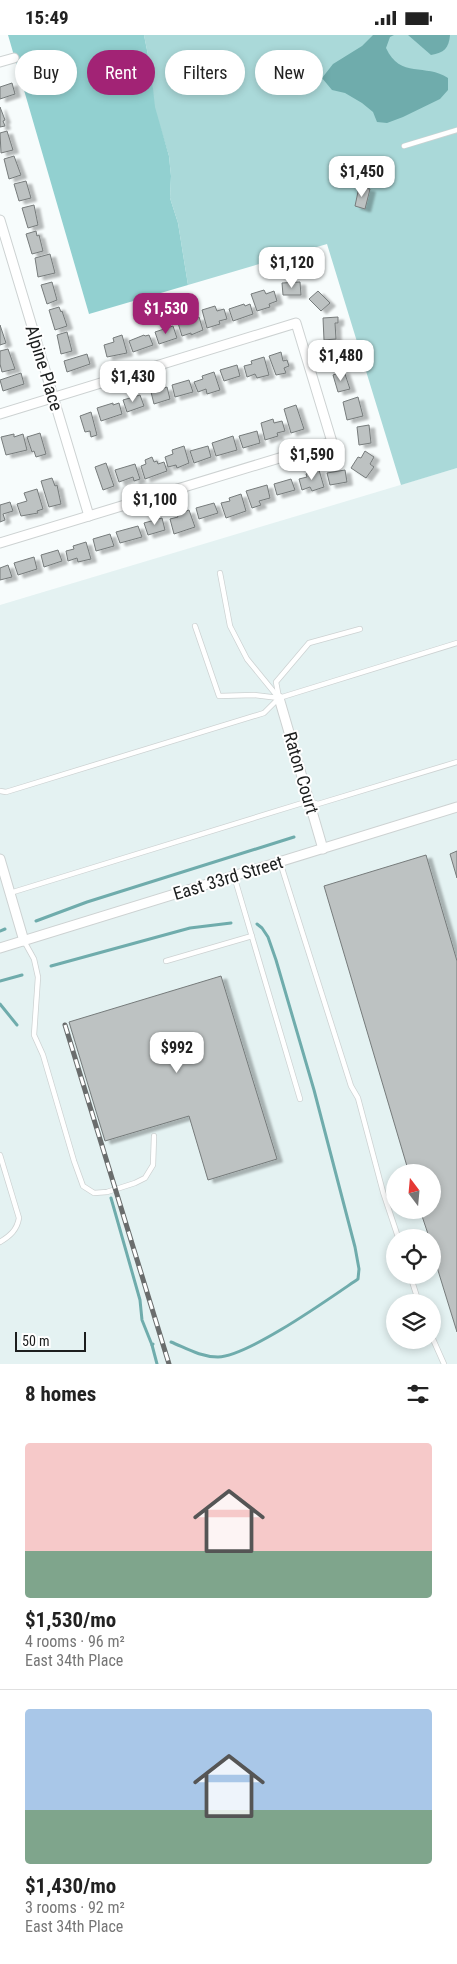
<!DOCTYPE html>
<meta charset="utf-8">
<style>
body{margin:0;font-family:"Roboto Condensed",sans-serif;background:#f6f6f6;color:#222;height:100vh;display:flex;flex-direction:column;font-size:19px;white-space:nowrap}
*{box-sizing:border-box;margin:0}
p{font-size:16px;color:#767676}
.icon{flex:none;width:28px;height:28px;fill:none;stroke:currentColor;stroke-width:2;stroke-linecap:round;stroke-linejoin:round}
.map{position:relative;height:1329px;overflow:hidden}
.side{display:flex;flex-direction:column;background:#fff;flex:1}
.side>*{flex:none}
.banner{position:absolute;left:15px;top:15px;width:428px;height:45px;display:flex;gap:10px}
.needle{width:32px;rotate:344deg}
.buttons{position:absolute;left:386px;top:1129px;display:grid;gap:10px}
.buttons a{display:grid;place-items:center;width:55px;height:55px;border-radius:50%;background:#fff;box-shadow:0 2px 8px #0003;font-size:25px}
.scale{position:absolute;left:15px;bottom:12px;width:71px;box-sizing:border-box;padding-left:5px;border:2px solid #1c1e1e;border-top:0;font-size:14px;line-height:18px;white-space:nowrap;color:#1c1e1e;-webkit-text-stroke:4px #fff;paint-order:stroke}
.price{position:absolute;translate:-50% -42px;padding:0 11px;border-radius:10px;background:#fff;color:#222;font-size:16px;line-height:32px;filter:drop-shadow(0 1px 2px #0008)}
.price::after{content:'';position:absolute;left:50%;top:30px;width:15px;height:11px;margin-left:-8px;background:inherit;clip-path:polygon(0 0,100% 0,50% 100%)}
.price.active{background:#a22375;color:#fff}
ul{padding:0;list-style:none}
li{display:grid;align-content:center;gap:10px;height:265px;padding:0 25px}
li+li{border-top:1px solid #e0e0e0}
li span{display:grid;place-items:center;height:155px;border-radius:5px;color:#555}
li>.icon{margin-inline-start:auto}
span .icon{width:90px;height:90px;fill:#fffc;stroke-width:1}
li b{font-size:21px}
h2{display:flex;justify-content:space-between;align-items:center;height:60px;padding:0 25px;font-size:21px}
.tag{padding:0 18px;border-radius:22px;background:#fff;box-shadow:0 2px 8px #0003;font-size:18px;line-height:45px}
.tag.active{background:#a22375;color:#fff}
.status{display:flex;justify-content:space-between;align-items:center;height:35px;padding:0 25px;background:#fff;direction:ltr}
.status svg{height:14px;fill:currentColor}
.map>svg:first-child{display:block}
</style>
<div class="status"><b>15:49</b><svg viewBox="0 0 49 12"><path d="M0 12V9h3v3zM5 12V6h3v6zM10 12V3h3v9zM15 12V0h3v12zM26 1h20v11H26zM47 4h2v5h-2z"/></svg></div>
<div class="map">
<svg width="457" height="1329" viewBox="0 0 457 1329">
<defs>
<filter id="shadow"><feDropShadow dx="5.5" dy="3" stdDeviation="1" flood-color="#0004"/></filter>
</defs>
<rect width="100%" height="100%" fill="#f7fcfc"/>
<path fill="#e4f2f2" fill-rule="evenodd" d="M457 433V1329H0V570ZM395 1138H432V1175H395ZM395 1202H432V1240H395ZM395 1268H432V1305H395Z"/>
<polygon fill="#aad9d9" points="144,0 457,0 457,433 401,450 327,209 188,250 178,188 170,163 171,141 169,121 154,72 151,35"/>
<polygon fill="#92d0d0" points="8,0 144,0 151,35 155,72 169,121 171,141 170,163 178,188 188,250 89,279"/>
<g fill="#6facac">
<path d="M373 0H394L390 2 386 13C400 44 426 28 448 43V55L440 64 403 82 387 88 377 87 373 77 362 68 345 58 332 55 322 43 333 29 362 11Z"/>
<path d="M408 0H450C449 13 444 18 431 20Z"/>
</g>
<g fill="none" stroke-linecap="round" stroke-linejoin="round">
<g stroke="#6facac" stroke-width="3">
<polyline points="36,886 87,867 294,802"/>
<polyline points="0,896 5,894"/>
<polyline points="51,931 190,893 231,888"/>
<polyline points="0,946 22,940"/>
<polyline points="0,969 17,990"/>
<polyline points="111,1163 140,1265 142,1285 152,1310"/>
<path d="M171 1307C186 1313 200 1322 218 1322 249 1321 330 1263 358 1244L359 1234 355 1212 314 1055 276 925 268 902 262 893 257 889"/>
<polyline points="153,1309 152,1310 157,1329"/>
</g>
</g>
<g fill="#bdc2c2" stroke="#767b7b" filter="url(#shadow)">
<polygon points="12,48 15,59 0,64 0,52"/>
<polygon points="0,72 5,85 3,86 5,91 0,92"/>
<polygon points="7,96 13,115 1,118 0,98"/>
<polygon points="14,121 21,140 9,144 4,124"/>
<polygon points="26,146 31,163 19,166 14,149"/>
<polygon points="359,152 370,154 365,174 355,171"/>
<polygon points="34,170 38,190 28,193 22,173"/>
<polygon points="36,196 37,201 39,200 43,216 32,219 26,199"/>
<polygon points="50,219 55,238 38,242 35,223"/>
<polygon points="52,247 57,265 47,269 41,250"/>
<polygon points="300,247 301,260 283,260 282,248"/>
<polygon points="264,255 266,259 274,256 277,266 269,269 270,272 257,276 251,259"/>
<polygon points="318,256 330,268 321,276 309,264"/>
<polygon points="244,269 245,271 250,269 253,279 233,286 229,274"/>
<polygon points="215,271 217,276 224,274 227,284 219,286 220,289 207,293 202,275"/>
<polygon points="59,272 61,277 62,276 67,291 55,295 49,275"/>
<polygon points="199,282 203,295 191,300 191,298 182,301 178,288"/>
<polygon points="338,282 338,288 335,288 336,304 324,305 323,283"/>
<polygon points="0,290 6,308 0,310"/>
<polygon points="173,291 177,303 159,309 155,297"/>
<polygon points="67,297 72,316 61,319 57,300"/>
<polygon points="122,300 127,318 107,322 104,310 114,307 113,303"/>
<polygon points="144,300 145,301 149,300 153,310 133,317 129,306"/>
<polygon points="338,308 341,317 345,316 349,328 331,334 326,321 330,320 328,312"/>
<polygon points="8,314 15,334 2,337 0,329 0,316"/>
<polygon points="281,317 283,326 287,325 289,331 284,333 286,338 276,340 269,321"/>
<polygon points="87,319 90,329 67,337 64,326"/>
<polygon points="264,322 269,340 257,343 255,339 247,342 244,331 252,329 251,326"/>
<polygon points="237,330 240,341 224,346 220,335"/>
<polygon points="344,336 350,354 338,357 333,340"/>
<polygon points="214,337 220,355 207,359 206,354 198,357 194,347 203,344 202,341"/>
<polygon points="21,338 24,349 3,356 0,345"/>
<polygon points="189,345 193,357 175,362 172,350"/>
<polygon points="167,352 170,364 154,369 151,357"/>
<polygon points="140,360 144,371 127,377 123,365"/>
<polygon points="358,362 363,381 347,385 343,367"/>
<polygon points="113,368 113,370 119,368 122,379 101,386 97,373"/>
<polygon points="296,370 304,394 291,398 284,374"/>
<polygon points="91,377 97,400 91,402 90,396 85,397 80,381"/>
<polygon points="273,384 274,388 282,386 285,396 277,398 278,401 265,405 261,388"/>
<polygon points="369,390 371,408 359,410 357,392"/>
<polygon points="257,396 260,408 243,413 239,401"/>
<polygon points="40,398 46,419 36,422 34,416 32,417 27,402"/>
<polygon points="14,399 14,402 23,399 27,415 6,420 1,402"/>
<polygon points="233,401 237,415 216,421 212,408"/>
<polygon points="184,411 189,428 177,433 176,430 168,432 165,422 173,419 172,415"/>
<polygon points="208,411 211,422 194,428 190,416"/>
<polygon points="365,416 374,422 370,429 374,432 366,443 351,433 358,422 361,423"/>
<polygon points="152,422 154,427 157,426 158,429 164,427 167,436 145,444 141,431 146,429 145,425"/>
<polygon points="106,428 114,451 103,455 95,432"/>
<polygon points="135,429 140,444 134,446 133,442 119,447 115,435"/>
<polygon points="319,435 324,452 312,456 310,452 302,455 299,444 307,442 306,439"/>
<polygon points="345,435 347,447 330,450 327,438"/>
<polygon points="52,443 55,451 57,450 61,469 49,472 41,446"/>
<polygon points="291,444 295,455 277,460 274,449"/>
<polygon points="267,450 270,463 259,466 261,470 252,473 246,456"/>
<polygon points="37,454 43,474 37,476 38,478 21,481 17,469 27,466 24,458"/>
<polygon points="241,459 246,476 226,483 221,468 230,466 229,463"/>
<polygon points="10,467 13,476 3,479 5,485 0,487 0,470"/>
<polygon points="214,468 218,478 199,484 196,473"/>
<polygon points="189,475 195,492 174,499 170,484 178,482 177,479"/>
<polygon points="162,483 165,495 148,500 144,488"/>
<polygon points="138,491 142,502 120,508 116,497"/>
<polygon points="110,499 114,511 96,516 93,504"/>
<polygon points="86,507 91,524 78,527 77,523 68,526 66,516 74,514 73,511"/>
<polygon points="58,515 62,526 44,532 41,520"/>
<polygon points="34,522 37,534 18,540 14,528"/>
<polygon points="8,530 12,542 0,545 0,533"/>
<polygon points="457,816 457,843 450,819"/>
<polygon points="426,820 457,926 457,1297 432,1216 432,1202 429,1202 420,1175 432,1175 432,1138 409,1138 324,851"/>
<polygon points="221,941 277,1124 208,1145 189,1081 105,1106 69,987"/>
</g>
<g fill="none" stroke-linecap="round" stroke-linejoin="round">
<g stroke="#cdd2d2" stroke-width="6">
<g id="lane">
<polyline points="404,111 457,95"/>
<polyline points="220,538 230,591 247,624 278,662"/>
<polyline points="195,591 219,661 254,660 279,663"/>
<polyline points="360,594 309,608 276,647 279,663 457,608"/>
<polyline points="0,756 6,757 264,678 279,663"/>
<polyline points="280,827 351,1051 358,1063 383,1157 398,1202"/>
<polyline points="234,841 300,1064"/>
<polyline points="10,858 309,766 318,769 457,727"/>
<polyline points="24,906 34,924 38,942 34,1000 43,1020 74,1126 83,1151 94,1158 107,1157 135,1148 145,1143 153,1130 154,1101"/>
<polyline points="166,926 252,901"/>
<path d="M0 1120 19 1183C17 1195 10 1201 0 1207"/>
<polyline points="410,1240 419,1268"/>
<polyline points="432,1302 444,1329"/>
</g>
</g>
<g stroke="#cdd2d2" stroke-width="11">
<g id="street">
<polyline points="0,27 14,23"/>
<polyline points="0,185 89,481"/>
<polyline points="0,379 296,288 332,407 0,508"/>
<polyline points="279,663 323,814"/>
<polyline points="0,824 24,906"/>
<polyline points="0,913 457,772"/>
</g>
</g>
<use href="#lane" stroke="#fff" stroke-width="4.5"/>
<use href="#street" stroke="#fff" stroke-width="9"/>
<g stroke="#6a6d6d" stroke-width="5">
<polyline id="rail" points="65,990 169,1329"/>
</g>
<use href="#rail" stroke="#fff" stroke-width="3" stroke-dasharray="9" stroke-linecap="butt"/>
</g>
<g text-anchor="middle" stroke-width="4" stroke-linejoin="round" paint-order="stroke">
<g font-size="18" fill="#1c1e1e" stroke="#fff">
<text transform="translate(44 333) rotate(73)" y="6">Alpine Place</text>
<text transform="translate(301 738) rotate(74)" y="6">Raton Court</text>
<text transform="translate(228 843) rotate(-17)" y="6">East 33rd Street</text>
</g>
</g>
</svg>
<div class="buttons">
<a><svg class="needle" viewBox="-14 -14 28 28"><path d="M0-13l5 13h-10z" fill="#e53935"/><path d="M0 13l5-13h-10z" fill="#767676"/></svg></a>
<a><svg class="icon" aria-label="locate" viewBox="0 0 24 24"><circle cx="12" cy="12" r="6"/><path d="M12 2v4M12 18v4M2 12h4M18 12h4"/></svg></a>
<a><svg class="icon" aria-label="layers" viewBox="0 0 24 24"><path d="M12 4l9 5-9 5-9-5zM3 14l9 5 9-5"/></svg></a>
</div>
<div class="scale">50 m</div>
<b class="price" style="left:362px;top:163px">$1,450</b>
<b class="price" style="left:292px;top:254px">$1,120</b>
<b class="price active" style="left:166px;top:300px">$1,530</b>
<b class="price" style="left:341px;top:347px">$1,480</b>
<b class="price" style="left:133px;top:368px">$1,430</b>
<b class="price" style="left:312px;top:446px">$1,590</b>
<b class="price" style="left:155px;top:491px">$1,100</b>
<b class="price" style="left:177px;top:1039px">$992</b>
<div class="banner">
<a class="tag">Buy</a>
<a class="tag active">Rent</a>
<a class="tag">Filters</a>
<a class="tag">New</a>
</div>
</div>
<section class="side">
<h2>8 homes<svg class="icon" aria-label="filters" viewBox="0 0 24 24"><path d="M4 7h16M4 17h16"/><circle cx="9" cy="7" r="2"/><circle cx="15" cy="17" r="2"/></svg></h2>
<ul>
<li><span style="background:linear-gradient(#f6c9c9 70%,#7fa58c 0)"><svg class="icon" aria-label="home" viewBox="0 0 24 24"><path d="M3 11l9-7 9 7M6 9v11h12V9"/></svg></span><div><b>$1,530/mo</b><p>4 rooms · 96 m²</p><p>East 34th Place</p></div></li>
<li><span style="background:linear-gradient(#a9c7e8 65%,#7fa58c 0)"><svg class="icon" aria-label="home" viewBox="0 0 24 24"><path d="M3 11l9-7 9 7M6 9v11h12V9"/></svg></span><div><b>$1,430/mo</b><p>3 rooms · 92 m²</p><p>East 34th Place</p></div></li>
</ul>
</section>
